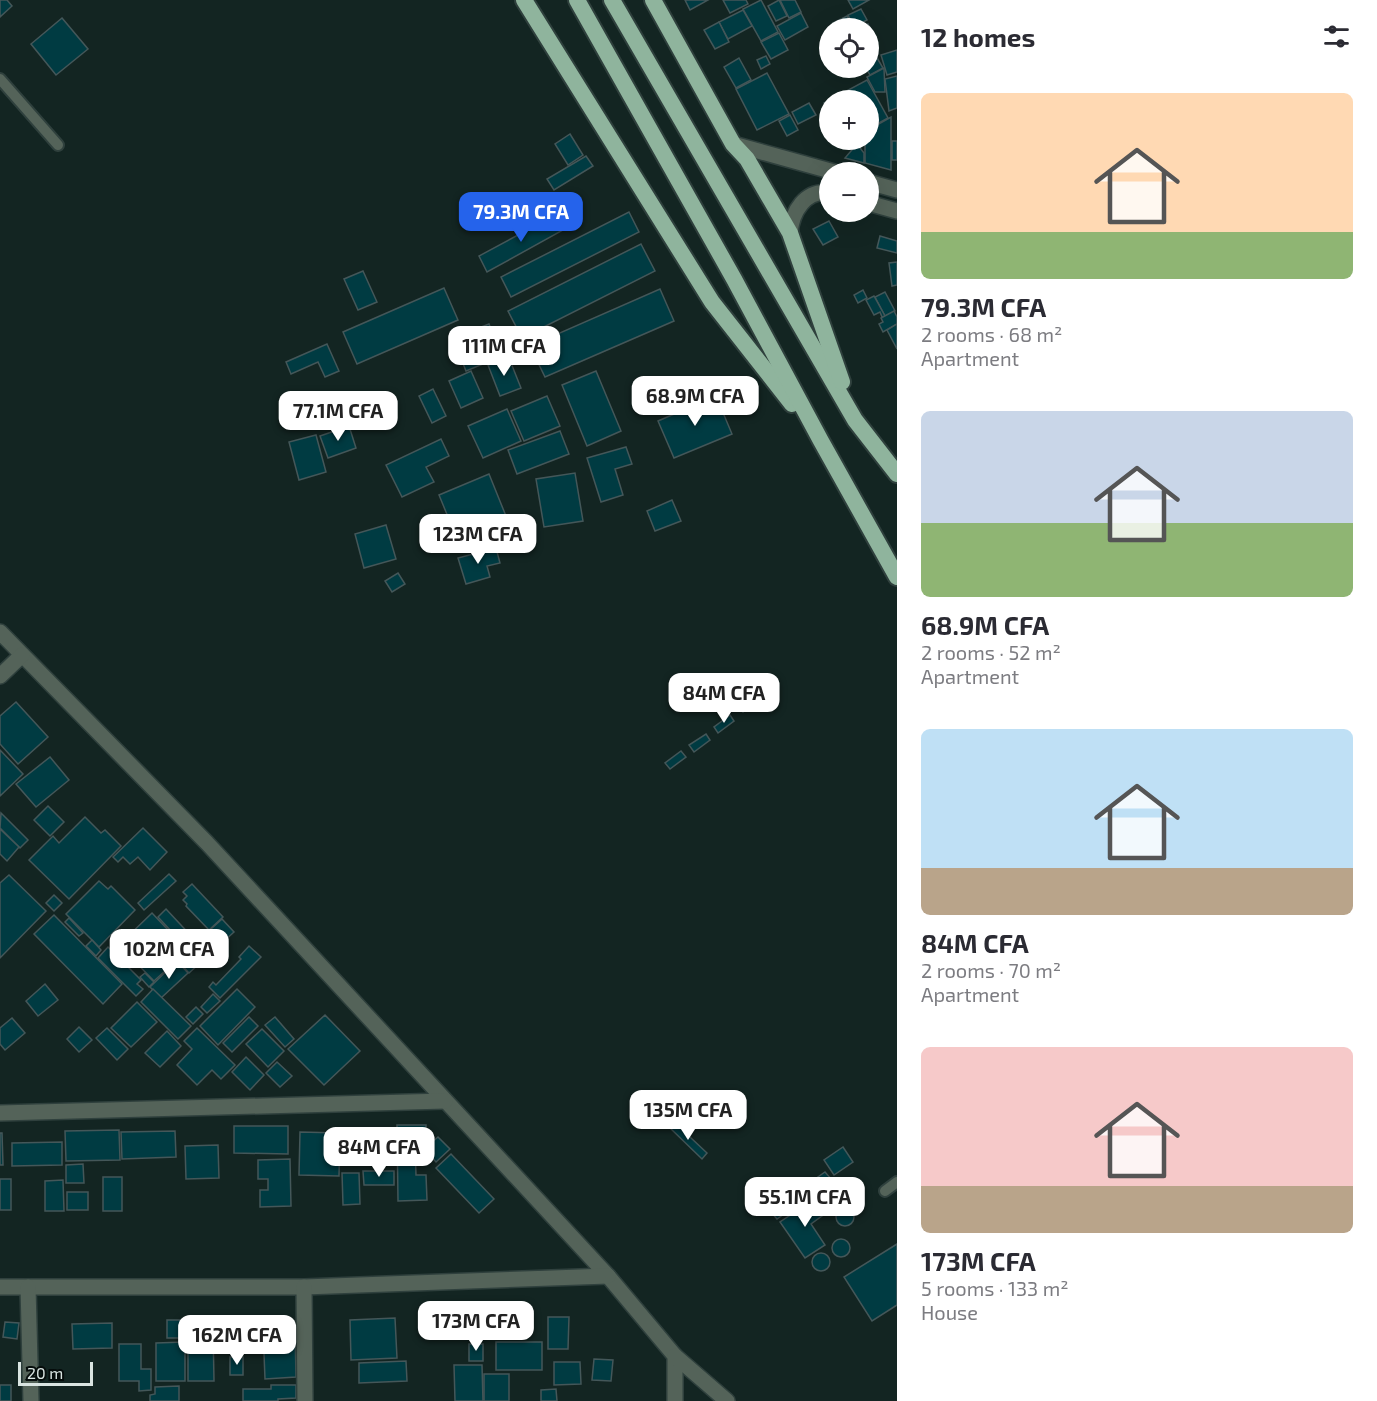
<!DOCTYPE html>
<meta charset="utf-8">
<style>
body{margin:0;font-family:"Exo 2",sans-serif;background:#f7f7f7;color:#2b2b33;height:100vh;display:flex;flex-direction:column;font-size:22px;white-space:nowrap}
*{box-sizing:border-box;margin:0}
p{font-size:20px;color:#7c7c81}
.icon{flex:none;width:33px;height:33px;fill:none;stroke:currentColor;stroke-width:2;stroke-linecap:round;stroke-linejoin:round}
.map{position:relative;flex:1;overflow:hidden}
.sheet{display:flex;flex-direction:column;background:#fff;width:480px}
.sheet>*{flex:none}
.buttons{position:absolute;left:819px;top:18px;display:grid;gap:12px}
.buttons a{display:grid;place-items:center;width:60px;height:60px;border-radius:50%;background:#fff;box-shadow:0 6px 24px #0002;font-size:30px}
.scale{position:absolute;left:18px;bottom:15px;width:75px;box-sizing:border-box;padding-left:6px;border:3px solid #d9e4e1;border-top:0;font-size:16px;line-height:21px;white-space:nowrap;color:#d9e4e1;-webkit-text-stroke:4px #050c0b;paint-order:stroke}
.price{position:absolute;translate:-50% -51px;padding:0 14px;border-radius:12px;background:#fff;color:#222;font-size:20px;line-height:39px;filter:drop-shadow(0 2px 3px #0008)}
.price::after{content:'';position:absolute;left:50%;top:36px;width:18px;height:14px;margin-left:-9px;background:inherit;clip-path:polygon(0 0,100% 0,50% 100%)}
.price.selected{background:#2563eb;color:#fff}
ul{padding:0;list-style:none}
li{display:grid;align-content:center;gap:12px;height:318px;padding:0 24px}
li span{display:grid;place-items:center;height:186px;border-radius:9px;color:#555}
li>.icon{margin-inline-start:auto}
span .icon{width:108px;height:108px;fill:#fffc;stroke-width:1}
li b{font-size:26px}
h2{display:flex;justify-content:space-between;align-items:center;height:72px;padding:0 24px;font-size:26px}
main{display:flex;flex:1;min-height:0}
.map>svg:first-child{display:block}
</style>
<main>
<div class="map">
<svg width="897" height="1401" viewBox="0 0 897 1401">
<rect width="100%" height="100%" fill="#132522"/>
<g fill="#003b42" stroke="#445759" stroke-width="1.5">
<polygon points="0,0 7,0 12,6 0,17"/>
<polygon points="685,0 708,0 690,10"/>
<polygon points="723,0 746,0 748,4 730,13"/>
<polygon points="761,0 778,32 761,41 743,9"/>
<polygon points="779,0 787,16 776,21 768,6"/>
<polygon points="780,0 795,0 801,12 789,18"/>
<polygon points="848,0 869,0 853,9"/>
<polygon points="861,9 867,20 854,27 848,15"/>
<polygon points="743,10 752,26 728,39 719,22"/>
<polygon points="801,13 808,27 785,40 777,26"/>
<polygon points="847,16 854,28 836,28 833,23"/>
<polygon points="62,18 88,49 56,75 31,44"/>
<polygon points="719,22 729,42 715,49 704,30"/>
<polygon points="868,24 874,35 868,38 868,28 859,28"/>
<polygon points="779,33 788,50 771,59 761,42"/>
<polygon points="897,50 897,72 887,75 881,55"/>
<polygon points="766,56 770,64 761,69 757,60"/>
<polygon points="876,56 883,68 870,75 866,68 868,68 868,60"/>
<polygon points="739,58 751,80 736,88 724,67"/>
<polygon points="884,68 885,92 875,92 867,77"/>
<polygon points="767,73 789,114 757,130 736,89"/>
<polygon points="897,76 897,108 889,111 885,79"/>
<polygon points="867,80 888,118 868,129 868,100 830,100 830,113 824,103"/>
<polygon points="809,103 816,115 798,124 792,112"/>
<polygon points="790,115 798,130 787,136 779,121"/>
<polygon points="891,117 891,170 865,163 865,140 868,140 868,130"/>
<polygon points="570,134 583,155 568,165 555,144"/>
<rect x="892" y="141" width="5" height="19"/>
<polygon points="857,144 864,153 864,163 845,158"/>
<polygon points="586,156 593,166 554,190 547,179"/>
<polygon points="629,212 639,232 511,297 501,277"/>
<polygon points="555,215 563,230 487,272 479,256"/>
<polygon points="829,221 838,237 823,245 813,229"/>
<polygon points="880,236 897,241 897,253 877,248"/>
<polygon points="641,244 655,271 522,338 508,311"/>
<polygon points="897,262 897,285 892,286 889,263"/>
<polygon points="363,271 377,302 358,310 344,279"/>
<polygon points="444,288 458,320 357,364 343,332"/>
<polygon points="660,289 674,321 545,377 530,346"/>
<polygon points="863,290 867,298 858,303 854,295"/>
<polygon points="885,292 895,311 885,316 875,297"/>
<polygon points="874,296 885,316 882,317 880,312 874,315 866,300"/>
<polygon points="894,311 897,317 897,324 883,332 879,324 883,322 881,318"/>
<polygon points="489,324 502,356 466,371 453,338"/>
<polygon points="897,324 897,349 887,330"/>
<polygon points="327,344 339,371 325,377 318,362 291,374 286,362"/>
<polygon points="509,358 521,388 500,396 488,365"/>
<polygon points="471,371 483,398 461,408 449,381"/>
<polygon points="596,371 621,431 587,446 562,385"/>
<polygon points="433,389 446,416 432,423 419,396"/>
<polygon points="547,396 560,426 524,441 511,411"/>
<polygon points="716,396 732,434 674,458 658,421"/>
<polygon points="507,409 521,441 483,458 468,426"/>
<polygon points="349,426 356,448 328,458 320,436"/>
<polygon points="560,431 569,454 517,474 508,450"/>
<polygon points="316,435 326,472 299,480 289,442"/>
<polygon points="441,439 449,456 426,467 434,482 402,497 386,465"/>
<polygon points="626,447 632,464 615,469 623,495 601,502 587,458"/>
<polygon points="575,473 583,521 544,527 536,479"/>
<polygon points="489,474 510,526 460,546 439,495"/>
<polygon points="672,500 681,521 655,531 647,511"/>
<polygon points="386,525 396,559 364,568 355,534"/>
<polygon points="496,548 500,563 487,566 490,577 466,584 458,558"/>
<polygon points="398,573 405,584 392,592 385,581"/>
<polygon points="755,694 759,700 743,712 738,706"/>
<polygon points="16,702 48,737 18,764 0,744 0,716"/>
<polygon points="730,715 734,721 718,733 714,727"/>
<polygon points="706,734 710,740 694,752 689,745"/>
<polygon points="0,750 23,774 0,796"/>
<polygon points="681,751 686,757 670,769 665,763"/>
<polygon points="50,757 69,780 36,807 16,784"/>
<polygon points="48,806 64,822 50,836 34,820"/>
<polygon points="1,813 28,840 20,848 0,828"/>
<polygon points="85,817 101,833 105,830 121,846 69,899 29,860 53,836 59,843"/>
<polygon points="143,828 167,852 150,870 138,857 130,864 123,857 118,862 113,857"/>
<polygon points="0,829 19,847 7,861 0,854"/>
<polygon points="169,874 176,881 144,910 138,903"/>
<polygon points="9,875 46,911 0,958 0,883"/>
<polygon points="99,881 108,889 111,886 135,910 99,947 66,914"/>
<polygon points="192,884 223,917 209,930 186,906 187,904 183,900 187,896 183,892"/>
<polygon points="54,895 62,903 54,911 46,903"/>
<polygon points="166,909 193,938 183,947 177,941 171,947 162,938 171,931 158,917"/>
<polygon points="152,913 169,931 160,938 179,958 154,981 119,945"/>
<polygon points="54,915 122,984 103,1004 34,934"/>
<polygon points="69,918 83,933 79,936 65,922"/>
<polygon points="222,919 234,932 189,973 177,960"/>
<polygon points="92,940 101,950 96,956 86,946"/>
<polygon points="249,946 261,957 220,998 209,987 213,982 216,985 241,959 239,957"/>
<polygon points="108,947 141,980 137,984 143,989 136,996 98,958"/>
<polygon points="177,961 188,973 161,998 150,987"/>
<polygon points="145,973 154,982 149,987 140,977"/>
<polygon points="45,984 58,1000 38,1016 26,1001"/>
<polygon points="153,989 191,1026 178,1039 141,1002"/>
<polygon points="237,989 255,1007 218,1045 200,1026"/>
<polygon points="213,994 220,1001 207,1013 201,1007"/>
<polygon points="137,1002 157,1022 131,1047 111,1028"/>
<polygon points="196,1007 203,1014 193,1024 186,1017"/>
<polygon points="325,1015 360,1051 324,1085 288,1049"/>
<polygon points="249,1017 258,1026 232,1052 223,1043"/>
<polygon points="275,1017 294,1039 285,1047 265,1025"/>
<polygon points="12,1018 25,1033 5,1050 0,1044 0,1028"/>
<polygon points="79,1027 92,1040 79,1052 67,1039"/>
<polygon points="107,1028 128,1049 117,1060 96,1038"/>
<polygon points="197,1028 235,1065 221,1079 212,1070 197,1085 177,1065 192,1049 184,1041"/>
<polygon points="262,1029 284,1051 268,1067 246,1044"/>
<polygon points="167,1031 181,1046 160,1067 145,1053"/>
<polygon points="246,1057 264,1075 250,1090 232,1072"/>
<polygon points="277,1062 292,1076 280,1087 266,1073"/>
<polygon points="674,1122 707,1153 702,1159 669,1127"/>
<polygon points="397,1125 426,1125 426,1142 415,1142 416,1175 426,1175 427,1200 398,1201"/>
<polygon points="234,1126 288,1126 288,1154 234,1153"/>
<polygon points="119,1130 120,1160 66,1161 65,1131"/>
<polygon points="175,1131 176,1157 122,1159 121,1132"/>
<polygon points="300,1132 340,1133 339,1176 299,1175"/>
<polygon points="396,1132 396,1162 341,1163 340,1133"/>
<polygon points="0,1133 2,1133 3,1165 0,1165"/>
<polygon points="438,1137 450,1149 436,1162 424,1149"/>
<polygon points="62,1142 62,1165 12,1166 12,1143"/>
<polygon points="218,1145 219,1178 186,1179 185,1146"/>
<polygon points="843,1147 853,1162 834,1175 824,1160"/>
<polygon points="451,1154 494,1199 479,1213 436,1168"/>
<polygon points="290,1159 291,1206 260,1207 260,1190 268,1190 268,1179 258,1179 258,1160"/>
<polygon points="83,1164 84,1183 66,1183 66,1165"/>
<polygon points="363,1171 394,1171 394,1185 364,1185"/>
<polygon points="825,1172 832,1180 777,1219 770,1211"/>
<polygon points="342,1173 359,1173 360,1204 343,1205"/>
<rect x="103" y="1177" width="19" height="34"/>
<rect x="0" y="1179" width="11" height="31"/>
<polygon points="63,1180 64,1211 45,1211 45,1181"/>
<circle cx="831" cy="1197" r="9"/>
<rect x="67" y="1192" width="21" height="18"/>
<polygon points="816,1198 826,1213 811,1224 825,1245 805,1258 780,1222"/>
<circle cx="845" cy="1217" r="9"/>
<circle cx="841" cy="1248" r="9"/>
<polygon points="897,1244 897,1305 872,1321 844,1277"/>
<circle cx="821" cy="1262" r="9"/>
<polygon points="548,1317 569,1317 568,1349 548,1349"/>
<polygon points="242,1318 243,1333 228,1333 228,1319"/>
<polygon points="395,1318 397,1358 351,1360 350,1320"/>
<rect x="167" y="1320" width="18" height="18"/>
<polygon points="5,1322 19,1323 17,1339 3,1337"/>
<polygon points="112,1323 112,1348 73,1349 72,1324"/>
<polygon points="295,1327 296,1377 265,1379 263,1328"/>
<polygon points="213,1329 214,1381 188,1381 188,1330"/>
<polygon points="185,1342 185,1381 156,1381 156,1343"/>
<rect x="496" y="1342" width="46" height="28"/>
<polygon points="119,1344 141,1344 141,1369 151,1369 151,1390 139,1391 139,1381 119,1381"/>
<rect x="469" y="1344" width="14" height="17"/>
<rect x="230" y="1357" width="13" height="18"/>
<polygon points="594,1359 613,1360 611,1381 592,1380"/>
<polygon points="406,1361 407,1381 359,1383 359,1363"/>
<polygon points="554,1362 580,1362 581,1384 554,1385"/>
<polygon points="454,1365 482,1365 483,1401 455,1401"/>
<rect x="484" y="1374" width="25" height="27"/>
<rect x="0" y="1385" width="11" height="16"/>
<polygon points="271,1385 296,1385 296,1398 278,1399 278,1401 243,1401 243,1389 271,1389"/>
<polygon points="179,1386 179,1401 150,1401 150,1395 155,1394 155,1387"/>
<polygon points="556,1389 557,1401 541,1401 541,1390"/>
</g>
<g fill="none" stroke-linecap="round" stroke-linejoin="round">
<g stroke="#2f403d" stroke-width="14">
<g id="service">
<polyline points="0,79 58,145"/>
<polyline points="885,1191 897,1182"/>
</g>
</g>
<g stroke="#2f403d" stroke-width="18">
<g id="minor">
<polyline points="0,632 207,843 608,1276 675,1356 675,1401"/>
<polyline points="0,676 22,655"/>
<polyline points="0,1113 445,1101"/>
<polyline points="0,1287 304,1287 608,1276"/>
<polyline points="28,1287 31,1401"/>
<polyline points="304,1287 305,1401"/>
<polyline points="675,1356 727,1401"/>
</g>
</g>
<g stroke="#2f403d" stroke-width="18">
<g id="tertiary">
<polyline points="733,144 834,172"/>
<polyline points="868,182 897,190"/>
<polyline points="868,203 897,211"/>
<path d="M790 233C792 212 805 189 830 193"/>
</g>
</g>
<g stroke="#2f403d" stroke-width="20">
<g id="trunk">
<polyline points="524,0 712,302 792,404"/>
<polyline points="577,0 734,279 821,441 897,577"/>
<polyline points="612,0 855,420 897,474"/>
<polyline points="653,0 733,144 747,159 790,233 842,382"/>
</g>
</g>
<use href="#service" stroke="#546359" stroke-width="10"/>
<use href="#minor" stroke="#546359" stroke-width="15"/>
<use href="#tertiary" stroke="#546359" stroke-width="15"/>
<use href="#trunk" stroke="#8fb49d" stroke-width="16"/>
</g>
</svg>
<div class="buttons">
<a><svg class="icon" aria-label="locate" viewBox="0 0 24 24"><circle cx="12" cy="12" r="6"/><path d="M12 2v4M12 18v4M2 12h4M18 12h4"/></svg></a>
<a>+</a>
<a>−</a>
</div>
<div class="scale">20 m</div>
<b class="price selected" style="left:521px;top:243px">79.3M CFA</b>
<b class="price" style="left:504px;top:377px">111M CFA</b>
<b class="price" style="left:695px;top:427px">68.9M CFA</b>
<b class="price" style="left:338px;top:442px">77.1M CFA</b>
<b class="price" style="left:478px;top:565px">123M CFA</b>
<b class="price" style="left:724px;top:724px">84M CFA</b>
<b class="price" style="left:169px;top:980px">102M CFA</b>
<b class="price" style="left:688px;top:1141px">135M CFA</b>
<b class="price" style="left:379px;top:1178px">84M CFA</b>
<b class="price" style="left:805px;top:1228px">55.1M CFA</b>
<b class="price" style="left:476px;top:1352px">173M CFA</b>
<b class="price" style="left:237px;top:1366px">162M CFA</b>
</div>
<section class="sheet">
<h2>12 homes<svg class="icon" aria-label="filters" viewBox="0 0 24 24"><path d="M4 7h16M4 17h16"/><circle cx="9" cy="7" r="2"/><circle cx="15" cy="17" r="2"/></svg></h2>
<ul>
<li><span style="background:linear-gradient(#ffd9b3 75%,#8fb573 0)"><svg class="icon" aria-label="home" viewBox="0 0 24 24"><path d="M3 11l9-7 9 7M6 9v11h12V9"/></svg></span><div><b>79.3M CFA</b><p>2 rooms · 68 m²</p><p>Apartment</p></div></li>
<li><span style="background:linear-gradient(#c9d6e8 60%,#8fb573 0)"><svg class="icon" aria-label="home" viewBox="0 0 24 24"><path d="M3 11l9-7 9 7M6 9v11h12V9"/></svg></span><div><b>68.9M CFA</b><p>2 rooms · 52 m²</p><p>Apartment</p></div></li>
<li><span style="background:linear-gradient(#bfe0f5 75%,#b9a48a 0)"><svg class="icon" aria-label="home" viewBox="0 0 24 24"><path d="M3 11l9-7 9 7M6 9v11h12V9"/></svg></span><div><b>84M CFA</b><p>2 rooms · 70 m²</p><p>Apartment</p></div></li>
<li><span style="background:linear-gradient(#f6c9c9 75%,#b9a48a 0)"><svg class="icon" aria-label="home" viewBox="0 0 24 24"><path d="M3 11l9-7 9 7M6 9v11h12V9"/></svg></span><div><b>173M CFA</b><p>5 rooms · 133 m²</p><p>House</p></div></li>
</ul>
</section>
</main>
